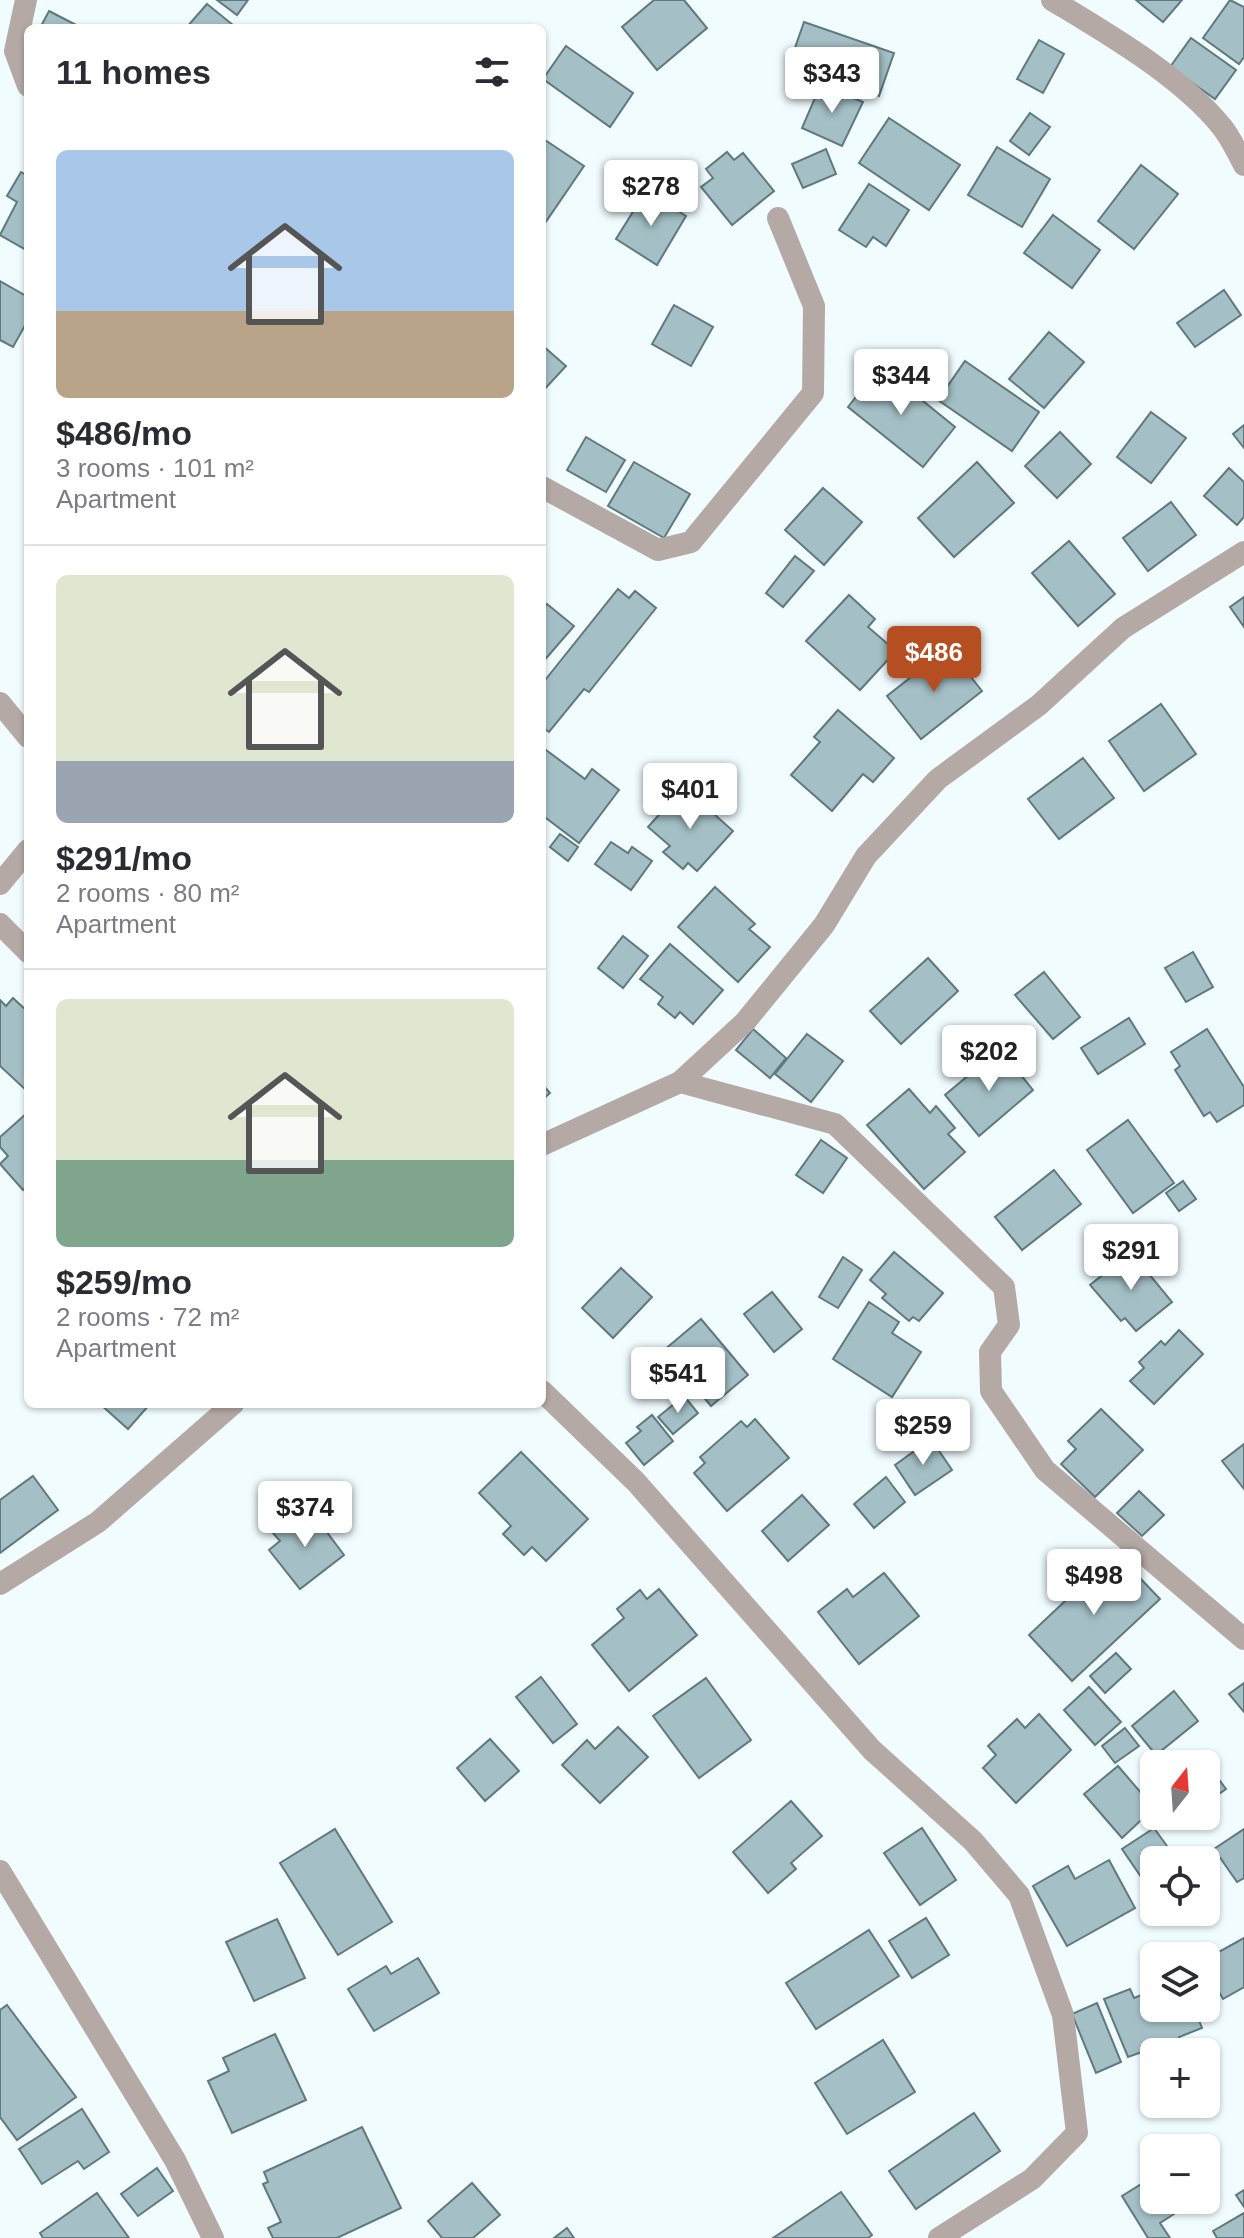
<!DOCTYPE html>
<meta charset="utf-8">
<style>
body{margin:0;font-family:Arial,sans-serif;background:#f7f7f7;color:#2b2b33;height:100vh;display:flex;flex-direction:column;font-size:30px;white-space:nowrap}
*{box-sizing:border-box;margin:0}
p{font-size:26px;color:#7c7c81}
.icon{flex:none;width:44px;height:44px;fill:none;stroke:currentColor;stroke-width:2;stroke-linecap:round;stroke-linejoin:round}
.map{position:relative;flex:1;overflow:hidden}
.drawer{position:absolute;left:24px;top:24px;width:522px;height:1384px;display:flex;flex-direction:column;background:#fff;border-radius:12px;box-shadow:0 2px 6px #0004}
.drawer>*{flex:none}
.needle{width:52px;rotate:17deg}
.tools{position:absolute;left:1140px;top:1750px;display:grid;gap:16px}
.tools a{display:grid;place-items:center;width:80px;height:80px;border-radius:12px;background:#fff;box-shadow:0 2px 6px #0004;font-size:40px}
.price{position:absolute;translate:-50% -68px;padding:0 18px;border-radius:8px;background:#fff;color:#222;font-size:26px;line-height:52px;filter:drop-shadow(0 2px 4px #0008)}
.price::after{content:'';position:absolute;left:50%;top:48px;width:24px;height:18px;margin-left:-12px;background:inherit;clip-path:polygon(0 0,100% 0,50% 100%)}
.price.selected{background:#b54f21;color:#fff}
ul{padding:0;list-style:none}
li{display:grid;align-content:center;gap:16px;height:424px;padding:0 32px}
li+li{border-top:2px solid #e1e1e2}
li span{display:grid;place-items:center;height:248px;border-radius:12px;color:#555}
li>.icon{margin-inline-start:auto}
span .icon{width:144px;height:144px;fill:#fffc;stroke-width:1}
li b{font-size:34px}
h2{display:flex;justify-content:space-between;align-items:center;height:96px;padding:0 32px;font-size:34px}
.map>svg:first-child{display:block}
</style>
<div class="map">
<svg width="1244" height="2238" viewBox="0 0 1244 2238">
<rect width="100%" height="100%" fill="#f1fcff"/>
<g fill="#a4c0c6" stroke="#5f797f" stroke-width="2">
<polygon points="217,0 248,0 237,15"/>
<polygon points="654,0 684,0 707,28 657,70 622,27"/>
<polygon points="1136,0 1182,0 1163,22"/>
<polygon points="1230,0 1244,7 1244,57 1239,64 1203,38"/>
<polygon points="207,4 233,25 230,28 186,28"/>
<polygon points="49,11 82,28 40,28"/>
<polygon points="804,22 894,53 879,96 789,65"/>
<polygon points="1191,38 1236,70 1215,99 1170,67"/>
<polygon points="1039,40 1064,54 1043,93 1017,79"/>
<polygon points="566,46 633,93 610,127 543,79"/>
<polygon points="821,84 863,102 842,146 802,128"/>
<polygon points="1030,113 1050,127 1029,155 1010,141"/>
<polygon points="889,118 960,165 929,210 859,163"/>
<polygon points="542,138 584,166 545,223 542,221"/>
<polygon points="997,147 1050,179 1022,227 968,195"/>
<polygon points="826,149 836,174 803,188 792,164"/>
<polygon points="727,152 734,160 743,153 774,191 732,225 701,187 713,178 706,169"/>
<polygon points="1141,165 1178,194 1134,249 1098,221"/>
<polygon points="21,172 28,176 28,251 0,235 17,202 7,196"/>
<polygon points="869,184 909,210 886,246 873,237 866,247 839,230"/>
<polygon points="646,191 686,216 657,265 616,239"/>
<polygon points="1053,215 1100,250 1072,288 1024,253"/>
<polygon points="0,281 28,297 28,320 13,347 0,340"/>
<polygon points="1224,290 1241,315 1195,347 1177,323"/>
<polygon points="674,305 713,327 691,366 652,344"/>
<polygon points="1049,332 1084,362 1044,408 1009,379"/>
<polygon points="542,345 566,366 542,392"/>
<polygon points="965,361 1039,412 1012,451 938,400"/>
<polygon points="880,366 955,427 923,467 848,407"/>
<polygon points="1151,412 1186,438 1151,483 1117,457"/>
<polygon points="1244,425 1244,448 1233,434"/>
<polygon points="1060,432 1091,464 1057,498 1025,466"/>
<polygon points="586,437 625,460 606,492 567,470"/>
<polygon points="634,462 690,494 664,538 608,506"/>
<polygon points="977,462 1014,503 954,557 918,518"/>
<polygon points="1229,468 1244,482 1244,517 1237,525 1204,496"/>
<polygon points="823,488 862,522 824,565 785,530"/>
<polygon points="1171,502 1196,535 1148,571 1123,538"/>
<polygon points="1069,541 1115,594 1078,626 1032,573"/>
<polygon points="795,556 814,571 783,607 766,593"/>
<polygon points="618,589 629,598 635,591 656,608 589,692 584,689 549,732 542,727 542,684"/>
<polygon points="849,595 875,619 868,627 896,651 860,690 806,641"/>
<polygon points="1244,597 1244,627 1230,607"/>
<polygon points="547,604 574,626 542,663 542,610"/>
<polygon points="948,648 982,691 921,739 887,696"/>
<polygon points="1161,704 1196,754 1144,791 1109,741"/>
<polygon points="838,710 894,758 873,782 863,774 832,811 791,775 820,742 814,737"/>
<polygon points="542,747 585,779 592,769 619,790 579,843 542,815"/>
<polygon points="1083,758 1114,798 1059,839 1028,799"/>
<polygon points="684,787 733,831 697,871 688,863 683,869 663,852 670,846 648,827"/>
<polygon points="560,834 578,847 568,861 550,847"/>
<polygon points="611,842 628,853 632,847 652,861 631,890 595,864"/>
<polygon points="715,887 755,924 749,929 770,947 738,982 678,927"/>
<polygon points="623,936 648,956 623,988 598,968"/>
<polygon points="670,944 723,990 693,1024 680,1012 675,1018 658,1004 663,997 640,979"/>
<polygon points="1193,952 1213,987 1186,1002 1165,968"/>
<polygon points="928,958 958,991 901,1044 870,1011"/>
<polygon points="1044,972 1080,1017 1053,1039 1015,995"/>
<polygon points="13,998 28,1012 28,1092 0,1066 0,1000 6,1006"/>
<polygon points="1129,1018 1145,1044 1098,1074 1081,1048"/>
<polygon points="753,1029 786,1058 770,1078 736,1050"/>
<polygon points="1207,1029 1244,1087 1244,1105 1217,1122 1210,1112 1204,1116 1175,1070 1180,1066 1171,1052"/>
<polygon points="807,1034 843,1061 811,1102 775,1074"/>
<polygon points="1000,1049 1033,1090 979,1136 945,1095"/>
<polygon points="542,1084 550,1093 542,1100"/>
<polygon points="909,1089 930,1113 936,1106 955,1128 948,1134 965,1152 924,1189 867,1125"/>
<polygon points="27,1113 28,1185 23,1190 0,1164 8,1156 0,1147 0,1137"/>
<polygon points="1128,1120 1174,1183 1133,1213 1087,1150"/>
<polygon points="821,1140 847,1158 823,1193 796,1175"/>
<polygon points="1054,1170 1081,1204 1022,1250 995,1217"/>
<polygon points="1183,1181 1196,1199 1179,1211 1166,1193"/>
<polygon points="894,1252 943,1293 919,1321 913,1317 909,1321 882,1298 886,1294 870,1280"/>
<polygon points="1131,1252 1172,1302 1136,1331 1125,1318 1121,1321 1090,1285"/>
<polygon points="843,1257 862,1270 838,1308 819,1297"/>
<polygon points="621,1268 652,1297 613,1338 582,1308"/>
<polygon points="772,1292 802,1329 774,1352 744,1314"/>
<polygon points="869,1302 899,1322 892,1333 921,1352 892,1397 833,1359"/>
<polygon points="701,1319 748,1375 711,1406 664,1350"/>
<polygon points="1179,1330 1203,1354 1154,1404 1130,1381 1144,1368 1139,1362 1161,1341 1165,1345"/>
<polygon points="684,1396 698,1413 673,1434 658,1417"/>
<polygon points="100,1404 150,1404 128,1429"/>
<polygon points="1101,1409 1143,1450 1095,1497 1061,1464 1076,1449 1068,1441"/>
<polygon points="652,1415 673,1441 644,1465 626,1443 641,1431 637,1427"/>
<polygon points="755,1419 789,1458 727,1511 694,1473 705,1463 700,1457 741,1421 747,1427"/>
<polygon points="931,1439 952,1470 915,1495 895,1465"/>
<polygon points="1244,1444 1244,1489 1222,1461"/>
<polygon points="521,1452 588,1519 546,1561 532,1547 524,1555 503,1534 511,1526 479,1493"/>
<polygon points="33,1476 58,1510 0,1553 0,1500"/>
<polygon points="886,1477 905,1502 874,1528 854,1504"/>
<polygon points="1139,1491 1164,1515 1142,1536 1117,1513"/>
<polygon points="802,1495 829,1525 788,1561 762,1531"/>
<polygon points="295,1514 303,1524 314,1515 344,1555 300,1589 269,1550 280,1541 272,1532"/>
<polygon points="1116,1553 1160,1599 1072,1681 1029,1635"/>
<polygon points="884,1573 919,1616 859,1664 818,1612 847,1589 853,1597"/>
<polygon points="659,1589 697,1635 629,1691 592,1645 624,1618 617,1609 640,1590 647,1599"/>
<polygon points="1116,1653 1131,1669 1105,1693 1090,1676"/>
<polygon points="541,1677 577,1724 553,1743 516,1697"/>
<polygon points="706,1678 751,1740 699,1778 653,1716"/>
<polygon points="1244,1683 1244,1712 1229,1694"/>
<polygon points="1089,1687 1121,1722 1095,1745 1064,1710"/>
<polygon points="1174,1691 1198,1721 1156,1755 1132,1726"/>
<polygon points="1039,1714 1071,1750 1016,1803 983,1768 996,1755 988,1746 1017,1719 1025,1728"/>
<polygon points="618,1727 648,1757 600,1803 562,1765 587,1740 595,1749"/>
<polygon points="1125,1728 1139,1746 1115,1763 1102,1746"/>
<polygon points="490,1739 519,1771 485,1801 457,1768"/>
<polygon points="1206,1762 1226,1789 1206,1803 1206,1764 1203,1764"/>
<polygon points="1118,1766 1154,1808 1122,1838 1084,1794"/>
<polygon points="791,1801 822,1836 791,1863 796,1869 768,1893 733,1852"/>
<polygon points="922,1828 956,1880 920,1905 884,1853"/>
<polygon points="1154,1828 1177,1860 1154,1860 1152,1893 1122,1849"/>
<polygon points="335,1829 392,1922 338,1955 280,1863"/>
<polygon points="1244,1829 1244,1878 1237,1882 1214,1849"/>
<polygon points="1109,1860 1135,1908 1067,1946 1033,1886 1068,1866 1075,1879"/>
<polygon points="926,1918 949,1955 912,1978 889,1941"/>
<polygon points="277,1919 305,1978 254,2001 226,1942"/>
<polygon points="869,1930 899,1976 816,2029 786,1983"/>
<polygon points="1244,1938 1244,1987 1223,1999 1206,1969 1206,1959"/>
<polygon points="418,1958 439,1993 374,2031 348,1989 386,1966 391,1974"/>
<polygon points="1130,1989 1134,1998 1154,1990 1154,2008 1194,2008 1202,2028 1179,2037 1182,2047 1169,2052 1155,2052 1153,2048 1128,2057 1104,1999"/>
<polygon points="1097,2003 1121,2062 1096,2073 1072,2014"/>
<polygon points="7,2005 76,2097 17,2140 0,2117 0,2010"/>
<polygon points="275,2034 306,2100 232,2133 208,2081 229,2071 223,2058"/>
<polygon points="883,2040 915,2092 847,2134 815,2083"/>
<polygon points="82,2109 109,2152 84,2169 78,2161 42,2184 19,2149"/>
<polygon points="974,2113 1000,2151 916,2209 889,2171"/>
<polygon points="362,2127 401,2208 337,2238 273,2238 268,2228 281,2222 263,2184 268,2182 264,2172"/>
<polygon points="157,2168 173,2191 138,2216 121,2194"/>
<polygon points="1151,2178 1154,2200 1165,2200 1174,2214 1160,2223 1170,2238 1148,2238 1122,2196"/>
<polygon points="472,2183 500,2215 473,2238 442,2238 428,2221"/>
<polygon points="1244,2190 1244,2207 1236,2195"/>
<polygon points="841,2192 872,2235 868,2238 773,2238"/>
<polygon points="97,2193 129,2238 43,2238 40,2233"/>
<polygon points="1244,2213 1244,2238 1217,2238 1213,2231"/>
<polygon points="567,2228 574,2238 554,2238"/>
</g>
<g fill="none" stroke-linecap="round" stroke-linejoin="round">
<g stroke="#b4a9a5" stroke-width="22">
<polyline points="26,0 15,51 28,86"/>
<path d="M1052 0C1108 34 1181 76 1222 127 1231 138 1237 152 1244 165"/>
<polyline points="542,487 658,550 691,542 813,393 814,306 778,218"/>
<polyline points="0,703 28,737"/>
<polyline points="0,884 28,850"/>
<polyline points="0,924 28,952"/>
<polyline points="680,1082 835,1124 1004,1287 1009,1325 990,1352 991,1391 1045,1470 1244,1639"/>
<polyline points="542,1145 680,1082 745,1022 824,925 866,856 938,779 1039,705 1123,628 1244,552"/>
<polyline points="542,1391 636,1482 872,1750 973,1841 1019,1895 1063,2015 1077,2133 1032,2179 939,2238"/>
<polyline points="0,1584 98,1522 233,1404"/>
<polyline points="0,1871 175,2160 213,2238"/>
</g>
</g>
</svg>
<div class="tools">
<a><svg class="needle" viewBox="-14 -14 28 28"><path d="M0-13l5 13h-10z" fill="#e53935"/><path d="M0 13l5-13h-10z" fill="#7c7c81"/></svg></a>
<a><svg class="icon" aria-label="locate" viewBox="0 0 24 24"><circle cx="12" cy="12" r="6"/><path d="M12 2v4M12 18v4M2 12h4M18 12h4"/></svg></a>
<a><svg class="icon" aria-label="layers" viewBox="0 0 24 24"><path d="M12 4l9 5-9 5-9-5zM3 14l9 5 9-5"/></svg></a>
<a>+</a>
<a>−</a>
</div>
<b class="price" style="left:832px;top:115px">$343</b>
<b class="price" style="left:651px;top:228px">$278</b>
<b class="price" style="left:901px;top:417px">$344</b>
<b class="price selected" style="left:934px;top:694px">$486</b>
<b class="price" style="left:690px;top:831px">$401</b>
<b class="price" style="left:989px;top:1093px">$202</b>
<b class="price" style="left:1131px;top:1292px">$291</b>
<b class="price" style="left:678px;top:1415px">$541</b>
<b class="price" style="left:923px;top:1467px">$259</b>
<b class="price" style="left:305px;top:1549px">$374</b>
<b class="price" style="left:1094px;top:1617px">$498</b>
<section class="drawer">
<h2>11 homes<svg class="icon" aria-label="filters" viewBox="0 0 24 24"><path d="M4 7h16M4 17h16"/><circle cx="9" cy="7" r="2"/><circle cx="15" cy="17" r="2"/></svg></h2>
<ul>
<li><span style="background:linear-gradient(#a9c7e8 65%,#b9a48a 0)"><svg class="icon" aria-label="home" viewBox="0 0 24 24"><path d="M3 11l9-7 9 7M6 9v11h12V9"/></svg></span><div><b>$486/mo</b><p>3 rooms · 101 m²</p><p>Apartment</p></div></li>
<li><span style="background:linear-gradient(#dfe7d0 75%,#9aa5b1 0)"><svg class="icon" aria-label="home" viewBox="0 0 24 24"><path d="M3 11l9-7 9 7M6 9v11h12V9"/></svg></span><div><b>$291/mo</b><p>2 rooms · 80 m²</p><p>Apartment</p></div></li>
<li><span style="background:linear-gradient(#dfe7d0 65%,#7fa58c 0)"><svg class="icon" aria-label="home" viewBox="0 0 24 24"><path d="M3 11l9-7 9 7M6 9v11h12V9"/></svg></span><div><b>$259/mo</b><p>2 rooms · 72 m²</p><p>Apartment</p></div></li>
</ul>
</section>
</div>
